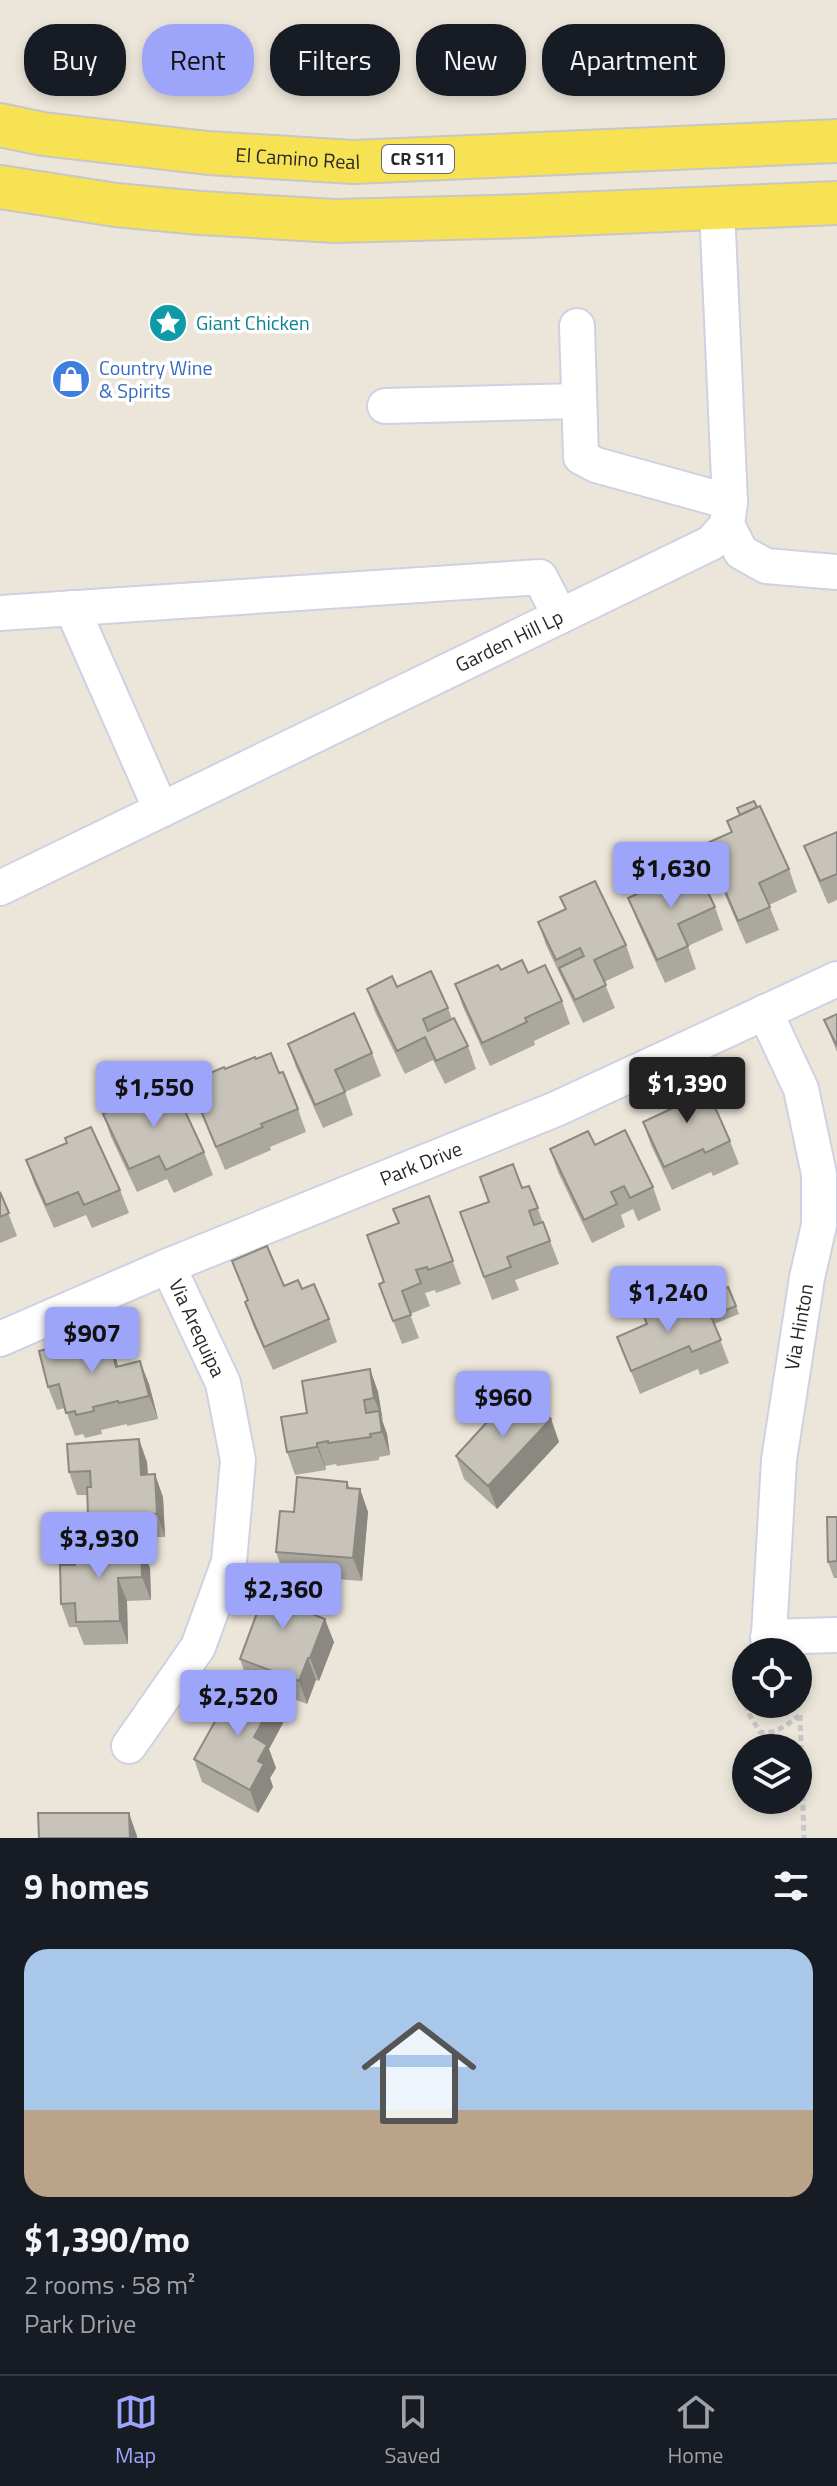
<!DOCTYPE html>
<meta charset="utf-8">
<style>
body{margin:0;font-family:"Titillium Web",sans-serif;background:#242831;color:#f1f3f6;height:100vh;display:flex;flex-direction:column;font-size:30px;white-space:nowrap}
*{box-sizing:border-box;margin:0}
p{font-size:26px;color:#9ea1a6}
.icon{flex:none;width:44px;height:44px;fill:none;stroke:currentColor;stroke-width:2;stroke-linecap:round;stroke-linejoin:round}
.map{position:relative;height:1838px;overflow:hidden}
.side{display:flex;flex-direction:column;background:#171b24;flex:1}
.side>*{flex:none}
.top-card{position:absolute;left:24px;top:24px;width:790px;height:72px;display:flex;gap:16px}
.fabs{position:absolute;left:732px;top:1638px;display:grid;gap:16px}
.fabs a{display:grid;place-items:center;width:80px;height:80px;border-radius:50%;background:#171b24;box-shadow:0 4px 12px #0003;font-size:40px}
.price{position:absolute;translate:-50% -68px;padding:0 18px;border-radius:8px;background:#9ca5fa;color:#111;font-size:26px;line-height:52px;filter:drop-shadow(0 2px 4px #0008)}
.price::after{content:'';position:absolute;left:50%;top:48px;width:24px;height:18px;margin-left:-12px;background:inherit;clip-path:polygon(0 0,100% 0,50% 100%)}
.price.on{background:#222;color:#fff}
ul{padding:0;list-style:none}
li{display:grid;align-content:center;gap:16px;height:424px;padding:0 24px}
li+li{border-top:2px solid #363941}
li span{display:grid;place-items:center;height:248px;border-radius:24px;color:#555}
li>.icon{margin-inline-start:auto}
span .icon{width:144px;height:144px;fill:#fffc;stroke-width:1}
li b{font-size:34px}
h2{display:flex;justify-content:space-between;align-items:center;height:96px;padding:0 24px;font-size:34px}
.pill{padding:0 28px;border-radius:32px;background:#171b24;box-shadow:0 4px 12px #0003;font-size:28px;line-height:72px}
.pill.on{background:#9ca5fa;color:#111}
.tab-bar{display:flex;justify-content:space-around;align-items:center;height:112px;border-top:2px solid #363941;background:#171b24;font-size:22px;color:#9ea1a6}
.tab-bar a{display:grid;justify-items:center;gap:4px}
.tab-bar .on{color:#9ca5fa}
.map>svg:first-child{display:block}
</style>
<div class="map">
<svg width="837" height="1838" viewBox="0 0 837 1838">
<rect width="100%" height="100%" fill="#ece6da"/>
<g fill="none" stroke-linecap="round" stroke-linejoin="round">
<g stroke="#cfd1e3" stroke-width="38">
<g id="minor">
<polyline points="577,326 581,457 596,465 730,502"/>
<polyline points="385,406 579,401"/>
<polyline points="727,525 741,552 766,566 837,572"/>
<polyline points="72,608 161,810"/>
<polyline points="0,613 540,577 560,616"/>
<path id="s1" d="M0 888 711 543 727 525 730 502 717 208"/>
<polyline points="765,1012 801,1089 819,1174 819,1225 807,1278 779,1460 768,1652"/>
<path id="s2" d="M0 1339 168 1266 556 1109 837 979"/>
<polyline points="768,1637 837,1635"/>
<polyline points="129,1746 198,1647 229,1562 238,1460 223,1383 168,1266"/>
</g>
</g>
<g stroke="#c7c7c7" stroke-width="46">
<g id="major">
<path id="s3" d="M0 125 43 134 208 153 353 162 837 141"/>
<polyline points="0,187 116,205 200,213 335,221 525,216 837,203"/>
</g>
</g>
<g stroke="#c7c7c7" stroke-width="5" stroke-dasharray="6 4" stroke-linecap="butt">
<path d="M746 1704 749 1714 760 1732C776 1735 787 1724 799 1716"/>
<polyline points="800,1715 804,1838"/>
</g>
<use href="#minor" stroke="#fff" stroke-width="34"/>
<use href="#major" stroke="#f7e254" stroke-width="42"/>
</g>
<g fill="#aba89f">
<polygon points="727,821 789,869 797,892 769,905 779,930 746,944 713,867 705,844 731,832"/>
<polygon points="837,832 837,900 828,904 813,869 804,846"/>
<polygon points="560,897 626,945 634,968 604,982 615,1008 583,1023 546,945 538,922 565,909"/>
<polygon points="628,898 715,907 723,930 688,946 696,969 665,983 637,921"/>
<polygon points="501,970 528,973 562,1001 570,1024 534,1041 535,1045 490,1066 463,1007 455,984"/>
<polygon points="397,987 448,1008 452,1019 468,1046 476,1069 445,1084 433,1060 405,1074 375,1012 367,989"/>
<polygon points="837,1014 837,1052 824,1020"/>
<polygon points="288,1044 372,1053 381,1076 345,1092 353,1115 323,1128 296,1067"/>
<polygon points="256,1059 279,1073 298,1109 306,1132 270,1147 271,1150 225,1170 189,1082"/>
<polygon points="667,1094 730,1141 739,1164 713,1176 711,1172 672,1190 651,1145 643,1122 672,1108"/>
<polygon points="138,1096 204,1152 213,1175 174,1193 167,1179 137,1192 111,1137 103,1114 137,1110 143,1108"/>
<polygon points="595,1145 653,1187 661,1210 638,1221 633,1209 621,1215 625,1227 592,1243 558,1172 550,1149"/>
<polygon points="26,1160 120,1190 129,1213 92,1228 86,1215 54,1228 34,1183"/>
<polygon points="529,1186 559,1264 515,1280 519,1290 492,1300 460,1212"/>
<polygon points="0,1192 17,1236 0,1243"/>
<polygon points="429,1196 461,1284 436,1293 435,1290 425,1293 430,1306 410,1314 419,1338 402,1344 379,1284 384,1282"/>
<polygon points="232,1261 284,1286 302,1289 329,1319 337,1342 273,1370 253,1325 245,1302 248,1301"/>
<polygon points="704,1306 736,1306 739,1314 714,1324 729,1363 700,1375 698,1369 640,1394 617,1337 646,1324 642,1312 679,1317"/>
<polygon points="116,1358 118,1367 149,1384 158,1419 127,1426 127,1424 101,1430 102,1434 85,1438 83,1434 75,1436 65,1408 57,1410 48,1387"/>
<polygon points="370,1369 378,1392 382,1421 387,1434 390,1455 379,1457 379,1460 337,1466 336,1464 325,1466 326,1470 295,1475 287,1452 307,1413"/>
<polygon points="505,1414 551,1419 559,1442 497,1509 464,1479 456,1456"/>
<polygon points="147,1462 148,1475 163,1497 165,1537 156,1537 156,1536 123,1537 123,1545 100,1546 88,1515 87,1495 77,1495 69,1472"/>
<polygon points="347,1482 350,1488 360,1489 368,1512 362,1581 284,1575 276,1552 294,1512"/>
<polygon points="837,1517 837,1578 834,1578 828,1562"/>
<polygon points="141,1545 150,1568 151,1600 127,1601 128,1644 84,1645 77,1627 69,1627 61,1604 75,1565"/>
<polygon points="318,1611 317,1616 334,1642 319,1681 316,1680 307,1704 248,1682 240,1659 261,1614"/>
<polygon points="222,1718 283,1723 269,1749 276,1768 270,1778 273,1787 258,1813 202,1782 194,1759"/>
</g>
<g fill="#8b8882">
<polygon points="108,1335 116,1358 124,1390 116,1367"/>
<polygon points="140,1361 149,1384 158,1419 149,1396"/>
<polygon points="370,1369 378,1392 383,1421 374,1398"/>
<polygon points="379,1411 387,1434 390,1455 382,1432"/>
<polygon points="551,1419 559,1442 497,1509 488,1486"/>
<polygon points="139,1439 147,1462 149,1498 141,1475"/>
<polygon points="317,1443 325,1466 326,1470 317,1447"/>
<polygon points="155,1474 163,1497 165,1537 157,1514"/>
<polygon points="360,1489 368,1512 362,1581 353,1558"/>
<polygon points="115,1514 123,1537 123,1545 115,1522"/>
<polygon points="141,1545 150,1568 151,1600 142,1577"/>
<polygon points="118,1578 127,1601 128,1644 120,1621"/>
<polygon points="310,1588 318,1611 310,1633 302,1610"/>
<polygon points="325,1619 334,1642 319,1681 310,1658"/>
<polygon points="308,1658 316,1680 307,1704 299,1681"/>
<polygon points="274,1700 283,1723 269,1749 276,1768 270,1778 273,1787 258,1813 250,1790 258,1761 254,1737"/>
<polygon points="129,1813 137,1836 137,1838 130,1838"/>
</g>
<g fill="#c7c3b9" stroke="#8b8882" stroke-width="2">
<polygon points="754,801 757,807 740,815 737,808"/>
<polygon points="760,806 789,869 759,883 770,907 738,921 705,844 732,832 727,821"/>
<polygon points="837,832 837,874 820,881 804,846"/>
<polygon points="696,867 715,907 678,924 688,946 657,960 628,898"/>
<polygon points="595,881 626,945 594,960 606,985 575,1000 559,968 584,956 580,948 556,960 538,922 566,909 560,897"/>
<polygon points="522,960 528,973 545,965 562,1001 525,1018 527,1022 482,1043 455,984 498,965 501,970"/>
<polygon points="431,971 448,1008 423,1019 428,1031 454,1018 468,1046 436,1061 425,1037 397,1051 367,989 392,976 397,987"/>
<polygon points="354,1013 372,1053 335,1070 345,1092 315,1105 288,1044"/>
<polygon points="837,1014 837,1046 824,1020"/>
<polygon points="271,1053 279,1073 283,1072 298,1109 261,1124 263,1127 216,1147 189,1082 224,1067 225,1069 255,1057 256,1059"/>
<polygon points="702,1078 730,1141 705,1153 703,1149 664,1167 643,1122 673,1108 667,1094"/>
<polygon points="171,1081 204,1152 166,1170 159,1156 129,1169 103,1114 133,1100 137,1110 143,1108 138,1096"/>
<polygon points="91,1127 120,1190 84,1205 78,1192 46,1205 26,1160 67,1143 65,1138"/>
<polygon points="625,1130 653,1187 630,1198 624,1186 611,1192 617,1204 584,1220 550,1149 588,1131 595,1145"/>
<polygon points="513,1164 522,1188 529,1186 538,1208 529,1211 534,1225 543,1222 550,1241 507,1257 511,1267 484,1277 460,1212 489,1202 480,1177"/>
<polygon points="0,1192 9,1213 0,1217"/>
<polygon points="429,1196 453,1261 428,1270 427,1267 416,1270 421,1283 402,1291 411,1315 393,1321 379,1284 384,1282 367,1235 399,1223 393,1209"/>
<polygon points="267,1246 284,1286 298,1280 302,1289 314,1284 329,1319 264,1347 245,1302 248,1300 232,1261"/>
<polygon points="728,1287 736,1306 711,1316 706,1305 704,1306 701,1298"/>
<polygon points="672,1299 679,1317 706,1305 721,1340 692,1352 689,1346 631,1371 617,1337 647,1324 642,1312"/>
<polygon points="108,1335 116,1367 140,1361 149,1396 119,1403 118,1401 93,1407 94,1411 76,1415 75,1411 66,1413 59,1384 48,1387 39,1351"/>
<polygon points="370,1369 374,1398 364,1400 366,1413 379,1411 382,1432 370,1434 371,1437 328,1443 328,1441 317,1443 317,1447 287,1452 281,1417 307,1413 302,1381"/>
<polygon points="524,1394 551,1419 488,1486 456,1456 499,1409 505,1414"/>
<polygon points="139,1439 141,1475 155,1474 157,1514 148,1514 148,1513 115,1514 115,1522 92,1523 92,1515 88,1515 87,1487 91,1487 90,1471 69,1472 67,1444"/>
<polygon points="297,1477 347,1482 347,1488 360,1489 353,1558 276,1552 280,1511 294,1512"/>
<polygon points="827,1517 837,1517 837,1561 828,1562"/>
<polygon points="141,1545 142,1577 118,1578 120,1621 76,1622 75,1603 61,1604 60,1565 75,1565 74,1547"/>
<polygon points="275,1575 310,1588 302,1610 325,1619 310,1658 308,1658 299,1681 240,1659 257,1613 261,1614"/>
<polygon points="242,1682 274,1700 254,1737 267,1745 258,1761 264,1764 250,1790 194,1759 218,1716 222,1718"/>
<polygon points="38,1813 129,1813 130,1838 39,1838"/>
</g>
<defs>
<g id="sight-disc" transform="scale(2)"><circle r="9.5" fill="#0f9aa8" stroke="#fff"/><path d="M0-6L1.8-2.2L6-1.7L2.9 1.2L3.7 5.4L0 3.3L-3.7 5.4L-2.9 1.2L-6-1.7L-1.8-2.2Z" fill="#fff"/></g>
<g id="shop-disc" transform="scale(2)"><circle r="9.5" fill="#3f7fe0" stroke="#fff"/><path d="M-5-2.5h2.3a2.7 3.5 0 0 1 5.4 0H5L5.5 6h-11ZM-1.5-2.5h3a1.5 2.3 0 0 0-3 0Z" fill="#fff"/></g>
</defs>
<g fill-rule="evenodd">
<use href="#sight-disc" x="168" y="323"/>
<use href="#shop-disc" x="71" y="379"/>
</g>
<g text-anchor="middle" stroke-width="7" stroke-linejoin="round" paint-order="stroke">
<rect fill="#fff" stroke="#696969" stroke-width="2" x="382" y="145" width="72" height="28" rx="6"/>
<g font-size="18" font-weight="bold" fill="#292929">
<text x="418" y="165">CR S11</text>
</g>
<g font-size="20" fill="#292929" stroke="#fff">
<text dy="7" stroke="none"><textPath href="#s3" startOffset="300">El Camino Real</textPath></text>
<text dy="7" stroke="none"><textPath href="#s1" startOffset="566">Garden Hill Lp</textPath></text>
<text dy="7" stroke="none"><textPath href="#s2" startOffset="456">Park Drive</textPath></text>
<text transform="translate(799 1327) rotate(-80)" y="7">Via Hinton</text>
<text transform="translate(197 1328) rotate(65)" y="7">Via Arequipa</text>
</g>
<g font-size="20" fill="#0d838f" stroke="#fff" text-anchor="start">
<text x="196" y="330">Giant Chicken</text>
</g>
<g font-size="20" fill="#366cbe" stroke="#fff" text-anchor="start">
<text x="99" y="375">Country Wine<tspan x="99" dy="23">&amp; Spirits</tspan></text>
</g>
</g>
</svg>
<div class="fabs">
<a><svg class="icon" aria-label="locate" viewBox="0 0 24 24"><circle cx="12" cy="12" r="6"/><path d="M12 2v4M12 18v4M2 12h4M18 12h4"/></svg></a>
<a><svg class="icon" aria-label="layers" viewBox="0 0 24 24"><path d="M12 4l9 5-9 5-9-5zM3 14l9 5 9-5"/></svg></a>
</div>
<b class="price" style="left:671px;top:910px">$1,630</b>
<b class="price on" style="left:687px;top:1125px">$1,390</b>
<b class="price" style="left:154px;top:1129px">$1,550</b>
<b class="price" style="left:668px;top:1334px">$1,240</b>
<b class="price" style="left:92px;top:1375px">$907</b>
<b class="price" style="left:503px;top:1439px">$960</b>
<b class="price" style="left:99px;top:1580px">$3,930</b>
<b class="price" style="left:283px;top:1631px">$2,360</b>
<b class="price" style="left:238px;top:1738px">$2,520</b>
<div class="top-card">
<a class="pill">Buy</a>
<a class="pill on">Rent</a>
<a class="pill">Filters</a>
<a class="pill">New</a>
<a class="pill">Apartment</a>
</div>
</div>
<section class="side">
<h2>9 homes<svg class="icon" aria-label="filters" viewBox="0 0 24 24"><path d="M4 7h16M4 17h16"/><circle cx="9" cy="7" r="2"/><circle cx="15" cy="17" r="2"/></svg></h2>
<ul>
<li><span style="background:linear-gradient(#a9c7e8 65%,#b9a48a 0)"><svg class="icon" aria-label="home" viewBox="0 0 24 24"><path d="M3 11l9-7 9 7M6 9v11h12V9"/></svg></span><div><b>$1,390/mo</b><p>2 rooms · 58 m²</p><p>Park Drive</p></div></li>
</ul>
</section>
<nav class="tab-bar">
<a class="on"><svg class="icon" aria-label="map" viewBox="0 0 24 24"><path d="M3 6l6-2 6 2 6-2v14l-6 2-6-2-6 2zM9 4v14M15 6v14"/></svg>Map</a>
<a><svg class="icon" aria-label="saved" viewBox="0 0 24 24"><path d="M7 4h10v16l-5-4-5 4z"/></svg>Saved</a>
<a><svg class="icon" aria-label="home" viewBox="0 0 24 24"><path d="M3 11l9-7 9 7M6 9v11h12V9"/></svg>Home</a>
</nav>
